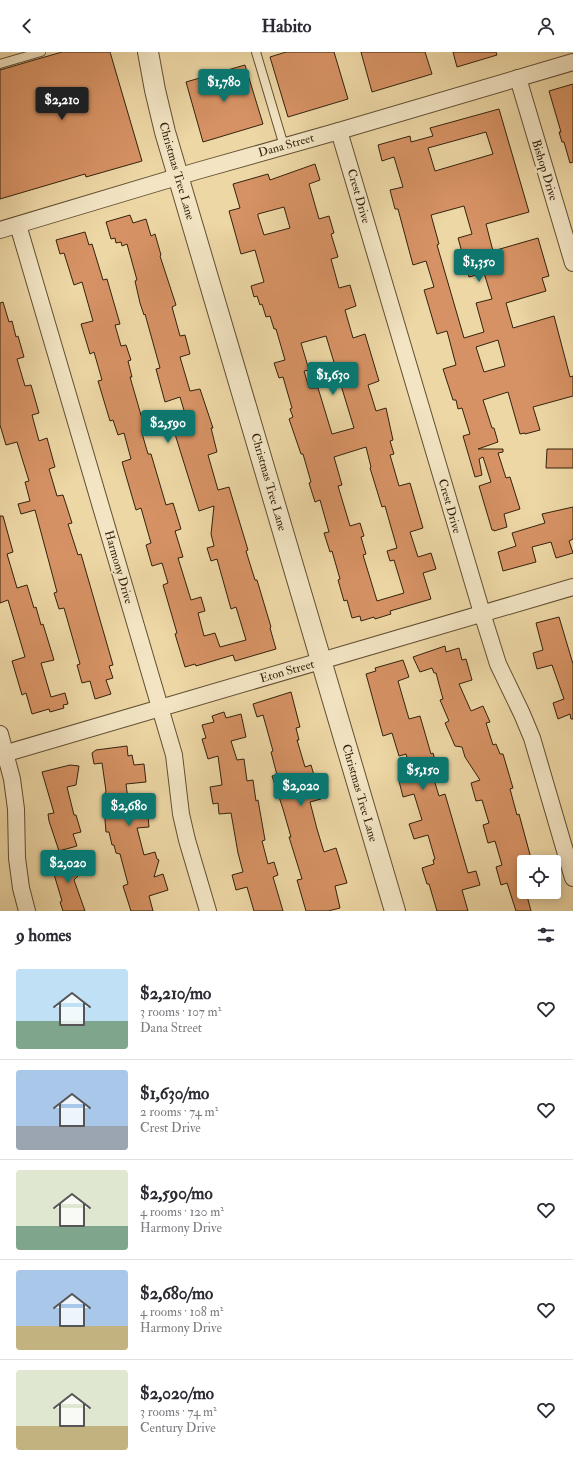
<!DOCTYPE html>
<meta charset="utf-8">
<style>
body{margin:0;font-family:"IM FELL Double Pica",serif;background:#f7f7f7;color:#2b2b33;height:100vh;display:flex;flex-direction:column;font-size:15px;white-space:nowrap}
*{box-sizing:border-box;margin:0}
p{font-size:13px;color:#7c7c81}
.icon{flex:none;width:22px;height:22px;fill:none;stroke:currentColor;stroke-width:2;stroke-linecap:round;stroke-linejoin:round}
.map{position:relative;height:859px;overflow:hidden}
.drawer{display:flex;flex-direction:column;background:#fff;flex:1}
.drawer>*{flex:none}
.tools{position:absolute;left:517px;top:803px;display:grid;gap:8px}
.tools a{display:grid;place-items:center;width:44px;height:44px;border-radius:4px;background:#fff;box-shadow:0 2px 10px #0003;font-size:20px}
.price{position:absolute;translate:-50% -34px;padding:0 9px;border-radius:4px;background:#0f766e;color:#fff;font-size:13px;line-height:26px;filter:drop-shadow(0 1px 2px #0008)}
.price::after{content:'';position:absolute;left:50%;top:24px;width:12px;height:9px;margin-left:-6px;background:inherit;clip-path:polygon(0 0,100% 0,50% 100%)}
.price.current{background:#222;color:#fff}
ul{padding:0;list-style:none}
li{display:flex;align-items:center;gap:12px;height:100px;padding:0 16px}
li+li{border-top:1px solid #e1e1e2}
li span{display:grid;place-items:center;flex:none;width:112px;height:80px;border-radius:4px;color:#555}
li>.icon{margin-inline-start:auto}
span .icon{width:48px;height:48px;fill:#fffc;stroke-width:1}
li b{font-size:17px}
h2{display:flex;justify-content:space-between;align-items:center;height:48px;padding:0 16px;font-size:17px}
header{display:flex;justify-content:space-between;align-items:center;height:52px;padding:0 16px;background:#fff;font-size:18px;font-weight:700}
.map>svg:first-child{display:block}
</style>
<header><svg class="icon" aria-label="back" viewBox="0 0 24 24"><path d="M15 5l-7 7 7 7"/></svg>Habito<svg class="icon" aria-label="person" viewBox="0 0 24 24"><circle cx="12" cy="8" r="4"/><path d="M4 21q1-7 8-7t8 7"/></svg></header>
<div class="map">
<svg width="573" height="859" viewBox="0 0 573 859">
<rect width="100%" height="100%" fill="#edd7a5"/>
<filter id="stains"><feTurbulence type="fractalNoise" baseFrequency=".005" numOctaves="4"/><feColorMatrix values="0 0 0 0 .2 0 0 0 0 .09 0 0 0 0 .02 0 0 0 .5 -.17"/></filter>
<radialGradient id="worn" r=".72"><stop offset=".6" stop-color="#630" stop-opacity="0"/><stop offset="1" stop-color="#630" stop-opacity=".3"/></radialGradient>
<g fill="#d69264" stroke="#33220d" fill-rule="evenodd">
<polygon points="62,0 110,0 142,109 86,125 85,122 0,147 0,18"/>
<polygon points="286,0 334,0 348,47 288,65 270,5"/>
<polygon points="361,0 425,0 432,22 372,40"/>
<polygon points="453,0 496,0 497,3 457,15"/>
<polygon points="245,13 263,72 203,90 186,30"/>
<polygon points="573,32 573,110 570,111 564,90 562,90 559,80 561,80 549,39"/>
<path d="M499 57 529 160 486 172 493 199 538 186 549 224 542 226 546 239 506 251 513 276 554 264 570 325 573 324V344L533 355 540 378 525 382V381L520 382 508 340 483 348 492 376H494L498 390 478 397H503V400L498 401 506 426 510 425 520 457 504 462 507 475 494 479V478H492L479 434 491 430 483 405 479 407 482 423 475 425 463 384 470 382 462 356 458 357 456 348H453L443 317 456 313 447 279 437 282 424 238 434 235 426 209 413 213 398 157H395L390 138 403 135 394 105 382 109 378 93 410 84 411 90 433 84 430 76ZM486 80 493 102 435 119 428 96ZM464 154 472 182 458 186 469 225 484 221 492 247 476 251 484 280 464 286 437 193 439 192 431 163ZM498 288 505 314 484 320 476 295Z"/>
<path d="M315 112 320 128 309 132 319 167 329 164 334 181 331 182 338 205 331 207 339 236 350 233 356 254 345 258 353 286 365 282 379 329 368 333 376 359 386 356 393 388 390 389 394 402 390 403 399 434 410 431 423 476 410 480 418 505 431 501 436 517 423 521 431 547 390 559 391 562 375 567 374 565 361 569 360 564 352 566 347 548 344 549 338 528 340 527 332 499 330 500 324 481 329 480 320 448 315 450 309 431 311 430 303 402H301L289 367 293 365 290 357 292 356 283 325 279 326 274 311 285 308 276 277H274L270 264 266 265 262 252 260 253 257 244 254 245 251 234 264 230 255 198 241 202 229 159 240 156 233 132 268 122 270 128ZM284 155 290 176 264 183 258 164V162ZM326 284 354 376 332 382 318 336H309L304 319 309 318 301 291ZM366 395 371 415 370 416 382 455 385 454 397 496 387 499 390 509 394 508 404 541 377 549 363 503 366 502 361 485 364 484 360 471 350 474 338 434 342 433 334 405Z"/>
<polygon points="130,163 133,171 146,167 151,184 155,182 161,203 160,204 176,253 172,255 180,284 185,283 190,302 180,305 190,339 200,337 213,376 211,376 217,400 208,403 218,438 229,435 248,498 246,499 255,528 257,528 271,575 270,576 276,597 235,609 233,603 196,614 195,612 185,615 175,582 177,581 163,533 168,531 162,511 152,514 146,493 151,491 141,456 136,458 122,410 131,407 124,381 118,383 113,368 110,369 98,329 102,328 94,300 90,302 81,272 93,269 82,230 74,233 64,201 60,202 56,188 85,180 89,193 92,192 103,228 107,227 120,272 115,273 121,294 126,293 131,308 128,309 132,325 130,325 145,377 141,378 148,402 151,402 166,453 173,451 181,477 175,479 183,505 178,506 191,548 201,545 205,559 198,561 204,584 215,581 220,595 246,588 236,555 231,557 217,507 211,509 207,496 214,494 211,482 214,454 199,459 174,379 189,375 180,345 165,350 156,317 160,316 145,262 144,263 140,251 135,229 137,228 127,192 122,194 121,190 116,191 115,186 111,187 106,170"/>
<polygon points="3,250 9,270 12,269 16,285 18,284 24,305 17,307 25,334 31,333 39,361 32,363 39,389 47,386 55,415 49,417 57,444 63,443 72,471 68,472 78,503 81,502 113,613 109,614 113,626 106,628 111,642 95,647 90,629 82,631 77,613 80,612 64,556 59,557 54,541 57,540 35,458 21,462 18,452 30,449 25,430 29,429 17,390 6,393 0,373 0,251"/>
<polygon points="547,397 573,397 573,416 546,416"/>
<polygon points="573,455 573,487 569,489 573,501 556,506 551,490 532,495 536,510 503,519 498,500 516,494 512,481 545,471 542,462"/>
<polygon points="0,464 3,464 13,500 7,502 17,536 27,533 34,556 36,555 41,573 43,572 54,608 41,611 51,645 65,641 68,652 63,653 64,656 50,660 49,657 32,662 26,641 22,643 12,609 25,605 8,548 0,551"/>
<polygon points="559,565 573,612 573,667 571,667 570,662 558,667 553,651 564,647 552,613 537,617 533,601 543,598 536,571"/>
<polygon points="445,594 446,600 459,596 462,608 466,607 472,628 459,632 471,659 483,654 490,670 486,671 493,693 496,692 500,702 503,702 513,736 510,737 517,763 519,762 532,810 524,810 524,840 526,840 531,859 516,859 507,831 501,833 496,815 502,813 495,789 488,791 483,773 489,771 482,748 476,749 471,731 480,728 465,705 462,695 455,694 445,671 449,669 440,648 443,647 436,621 434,621 432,616 420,620 413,605"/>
<polygon points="403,608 409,625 398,629 409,667 420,664 431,702 433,701 438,719 432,721 439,744 445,742 468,821 476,819 480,833 462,838 468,859 437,859 429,832 427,832 422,816 434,812 433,808 435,807 428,783 414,787 409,772 422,768 414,742 403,745 399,729 410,726 409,722 412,722 406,702 399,704 392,681 383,684 366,622 376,619 375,616"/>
<polygon points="291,640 300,675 296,676 299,688 297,688 305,715 311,713 321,747 310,750 317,777 324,800 336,796 347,831 335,834 340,856 328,859 306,859 297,828 302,827 289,785 291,785 283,757 272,724 277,723 271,700 273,699 263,663 257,665 253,652"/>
<polygon points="224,660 226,666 241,662 246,685 231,689 237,708 244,707 247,729 253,728 256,749 258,748 265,788 262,789 268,812 274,810 278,823 273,825 283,859 254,859 247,835 236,838 232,823 243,820 238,801 231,761 219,762 218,751 213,752 210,735 222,733 218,704 208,707 202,687 206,686 202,673 214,670 212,664"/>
<polygon points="127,694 128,704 132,703 134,713 144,712 146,730 126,732 129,755 147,753 149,775 137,776 144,803 155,800 157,807 159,808 154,825 163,822 168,838 149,844 153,859 131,859 123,834 128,832 120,802 116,801 114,793 112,793 109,780 106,780 105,768 106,744 105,741 106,739 102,711 94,712 92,701 96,698"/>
<polygon points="70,713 79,714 76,733 67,735 74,763 76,763 81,780 73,782 77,794 59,799 49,769 48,762 54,761 42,720"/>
<polygon points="61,806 77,812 79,815 81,821 74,828 85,859 63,859 60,850 62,849 50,809"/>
</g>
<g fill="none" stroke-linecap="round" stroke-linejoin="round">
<g stroke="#624f33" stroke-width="10">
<g id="service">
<polyline points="256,0 284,94"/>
<polyline points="0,12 41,0"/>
</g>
</g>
<g stroke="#624f33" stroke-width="18">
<g id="minor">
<polyline points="518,26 573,211"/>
<polyline points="339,79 482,561 498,612 522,662 532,686 573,826"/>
<polyline points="18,173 174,703 181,762 187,788 208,859"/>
<polyline points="0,178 197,119 339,79 573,10"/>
<polyline points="0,682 12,727 16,757 17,806 21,836 27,859"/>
<polyline points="0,703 573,535"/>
</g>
</g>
<g stroke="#624f33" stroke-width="22">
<polyline id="tertiary" points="148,0 155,38 165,80 395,859"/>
</g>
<use href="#service" stroke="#f3e5c4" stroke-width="8"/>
<use href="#minor" stroke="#f3e5c4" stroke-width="16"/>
<use href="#tertiary" stroke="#f3e5c4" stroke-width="20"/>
</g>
<g text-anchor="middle" stroke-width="3.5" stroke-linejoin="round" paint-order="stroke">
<g font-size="12" fill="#33220d" stroke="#f3e5c4">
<text transform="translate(286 93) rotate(-16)" y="4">Dana Street</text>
<text transform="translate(545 118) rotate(73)" y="4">Bishop Drive</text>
<text transform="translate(177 119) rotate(74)" y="4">Christmas Tree Lane</text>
<text transform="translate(359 144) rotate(74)" y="4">Crest Drive</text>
<text transform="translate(269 430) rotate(74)" y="4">Christmas Tree Lane</text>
<text transform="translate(450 454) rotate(74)" y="4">Crest Drive</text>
<text transform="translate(119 515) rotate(74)" y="4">Harmony Drive</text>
<text transform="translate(287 619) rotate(-16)" y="4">Eton Street</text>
<text transform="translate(360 741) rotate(74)" y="4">Christmas Tree Lane</text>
</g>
</g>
<rect width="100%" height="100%" filter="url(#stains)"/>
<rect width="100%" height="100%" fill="url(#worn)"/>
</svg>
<div class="tools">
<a><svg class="icon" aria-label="locate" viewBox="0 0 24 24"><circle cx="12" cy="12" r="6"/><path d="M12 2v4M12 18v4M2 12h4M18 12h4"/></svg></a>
</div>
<b class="price" style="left:224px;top:51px">$1,780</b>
<b class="price current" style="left:62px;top:69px">$2,210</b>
<b class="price" style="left:479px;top:231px">$1,350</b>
<b class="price" style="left:333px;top:344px">$1,630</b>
<b class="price" style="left:168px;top:392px">$2,590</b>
<b class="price" style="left:423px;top:739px">$5,150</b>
<b class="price" style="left:301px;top:755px">$2,020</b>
<b class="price" style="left:129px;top:775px">$2,680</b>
<b class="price" style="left:68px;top:832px">$2,020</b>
</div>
<section class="drawer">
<h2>9 homes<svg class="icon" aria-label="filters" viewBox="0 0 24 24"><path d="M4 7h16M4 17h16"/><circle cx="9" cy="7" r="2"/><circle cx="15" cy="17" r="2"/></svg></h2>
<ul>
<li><span style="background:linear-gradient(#bfe0f5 65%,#7fa58c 0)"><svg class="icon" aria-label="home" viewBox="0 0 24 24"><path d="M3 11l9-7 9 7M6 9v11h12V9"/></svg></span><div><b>$2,210/mo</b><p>3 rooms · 107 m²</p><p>Dana Street</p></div><svg class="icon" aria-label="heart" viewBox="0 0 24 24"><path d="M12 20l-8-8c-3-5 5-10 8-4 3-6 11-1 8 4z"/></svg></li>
<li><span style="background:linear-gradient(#a9c7e8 70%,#9aa5b1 0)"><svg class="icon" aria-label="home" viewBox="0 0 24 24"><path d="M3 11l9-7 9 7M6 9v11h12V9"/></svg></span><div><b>$1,630/mo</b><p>2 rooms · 74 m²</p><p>Crest Drive</p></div><svg class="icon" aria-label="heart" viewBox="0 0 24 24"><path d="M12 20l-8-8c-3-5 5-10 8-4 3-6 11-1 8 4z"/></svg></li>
<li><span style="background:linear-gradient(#dfe7d0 70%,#7fa58c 0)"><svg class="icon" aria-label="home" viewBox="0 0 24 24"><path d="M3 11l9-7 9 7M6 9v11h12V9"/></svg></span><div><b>$2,590/mo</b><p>4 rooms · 120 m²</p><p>Harmony Drive</p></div><svg class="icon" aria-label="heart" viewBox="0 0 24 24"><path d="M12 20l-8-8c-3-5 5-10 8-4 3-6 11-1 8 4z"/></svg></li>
<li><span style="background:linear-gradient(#a9c7e8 70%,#c2b280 0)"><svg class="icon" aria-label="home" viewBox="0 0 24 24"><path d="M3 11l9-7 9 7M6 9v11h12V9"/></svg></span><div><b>$2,680/mo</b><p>4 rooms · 108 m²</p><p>Harmony Drive</p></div><svg class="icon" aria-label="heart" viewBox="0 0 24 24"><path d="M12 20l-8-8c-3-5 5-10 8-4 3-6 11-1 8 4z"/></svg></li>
<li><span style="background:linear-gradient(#dfe7d0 70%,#c2b280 0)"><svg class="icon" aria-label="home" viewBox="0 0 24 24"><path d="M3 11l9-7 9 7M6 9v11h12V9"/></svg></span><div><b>$2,020/mo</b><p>3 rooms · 74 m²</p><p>Century Drive</p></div><svg class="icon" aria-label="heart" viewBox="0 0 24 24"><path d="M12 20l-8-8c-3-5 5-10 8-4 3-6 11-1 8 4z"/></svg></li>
</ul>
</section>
